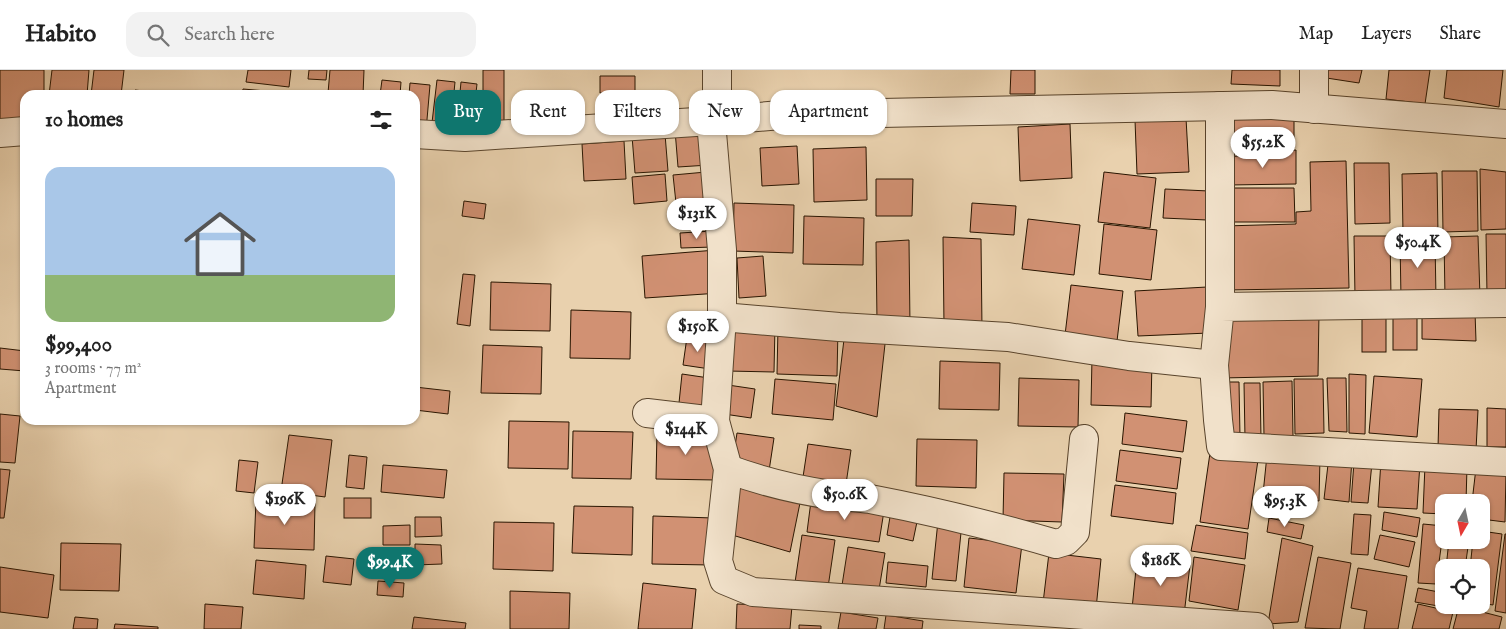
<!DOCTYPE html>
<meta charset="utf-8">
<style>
body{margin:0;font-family:"IM FELL English",serif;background:#f2f2f2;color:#222;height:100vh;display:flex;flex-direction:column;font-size:19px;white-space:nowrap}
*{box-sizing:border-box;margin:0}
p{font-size:16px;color:#767676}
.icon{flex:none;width:28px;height:28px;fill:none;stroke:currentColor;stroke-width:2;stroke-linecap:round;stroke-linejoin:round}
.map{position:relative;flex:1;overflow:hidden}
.panel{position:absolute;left:20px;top:20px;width:400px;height:335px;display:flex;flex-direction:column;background:#fff;border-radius:15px;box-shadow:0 1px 4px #0004}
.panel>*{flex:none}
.banner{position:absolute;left:435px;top:20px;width:475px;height:45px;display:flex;gap:10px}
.needle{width:32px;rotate:189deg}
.buttons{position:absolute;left:1435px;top:424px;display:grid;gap:10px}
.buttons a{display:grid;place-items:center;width:55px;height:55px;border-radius:10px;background:#fff;box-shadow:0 1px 4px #0004;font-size:25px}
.price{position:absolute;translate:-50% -42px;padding:0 11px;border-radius:18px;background:#fff;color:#222;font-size:16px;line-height:32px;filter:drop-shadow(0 1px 2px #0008)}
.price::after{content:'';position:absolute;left:50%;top:30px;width:15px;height:11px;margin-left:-8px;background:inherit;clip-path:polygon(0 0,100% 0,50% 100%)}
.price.on{background:#0f766e;color:#fff}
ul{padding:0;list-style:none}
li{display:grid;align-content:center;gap:10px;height:265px;padding:0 25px}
li span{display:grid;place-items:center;height:155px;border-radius:15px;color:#555}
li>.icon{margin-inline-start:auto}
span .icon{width:90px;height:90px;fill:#fffc;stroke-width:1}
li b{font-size:21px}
h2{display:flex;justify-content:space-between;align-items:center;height:60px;padding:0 25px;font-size:21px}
.chip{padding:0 18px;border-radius:15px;background:#fff;box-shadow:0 1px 4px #0004;font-size:18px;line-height:45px}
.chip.on{background:#0f766e;color:#fff}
header{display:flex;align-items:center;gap:30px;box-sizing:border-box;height:70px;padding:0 25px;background:#fff;border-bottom:1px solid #e0e0e0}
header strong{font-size:24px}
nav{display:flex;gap:28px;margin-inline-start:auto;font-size:18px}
.search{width:350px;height:45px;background:#f2f2f2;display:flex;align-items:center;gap:12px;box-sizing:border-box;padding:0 18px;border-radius:15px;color:#767676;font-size:19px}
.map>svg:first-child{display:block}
</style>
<header>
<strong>Habito</strong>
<div class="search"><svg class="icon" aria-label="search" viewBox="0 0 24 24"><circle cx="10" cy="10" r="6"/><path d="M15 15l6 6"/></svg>Search here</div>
<nav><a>Map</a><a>Layers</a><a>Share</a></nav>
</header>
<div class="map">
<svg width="1506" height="559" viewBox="0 0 1506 559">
<rect width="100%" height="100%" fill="#e9d1ae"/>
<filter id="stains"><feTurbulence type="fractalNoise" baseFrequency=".004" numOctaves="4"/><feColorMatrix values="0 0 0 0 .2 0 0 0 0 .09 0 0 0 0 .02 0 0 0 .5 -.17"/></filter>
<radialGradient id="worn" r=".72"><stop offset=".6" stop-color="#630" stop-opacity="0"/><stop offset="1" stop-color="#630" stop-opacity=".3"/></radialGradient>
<g fill="#d19173" stroke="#291500">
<polygon points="0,0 44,0 44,25 25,25 25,53 0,52"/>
<polygon points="52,0 89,0 87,25 49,25"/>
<polygon points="94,0 124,0 121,25 91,25"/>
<polygon points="248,0 291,0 289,17 246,12"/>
<polygon points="309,0 327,0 326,10 308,9"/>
<polygon points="330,0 364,0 363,25 328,23"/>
<polygon points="483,0 504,0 504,69 483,70"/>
<polygon points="1011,0 1035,0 1035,24 1010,24"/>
<polygon points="1232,0 1280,0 1280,16 1231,14"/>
<polygon points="1320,0 1362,0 1359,13 1320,7"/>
<polygon points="1389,0 1430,0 1425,34 1386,29"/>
<polygon points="1447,0 1503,0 1499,37 1444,28"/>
<polygon points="600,6 635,6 635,22 600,23"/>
<polygon points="382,10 401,12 400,25 380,25"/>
<polygon points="437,10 455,12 450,63 431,61"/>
<polygon points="461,12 477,14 471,66 456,64"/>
<polygon points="410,13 430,15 426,61 415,60 415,25 409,25"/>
<polygon points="243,19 289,23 289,25 242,25"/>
<polygon points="135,20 152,22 152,25 135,25"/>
<polygon points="635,24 635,41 600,42 600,25"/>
<polygon points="1226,44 1294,44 1294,78 1231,81"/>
<polygon points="1186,48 1189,102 1137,104 1135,50"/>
<polygon points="1070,54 1072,108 1020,111 1018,57"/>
<polygon points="705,57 709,95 678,97 675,60"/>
<polygon points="665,64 668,101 635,103 632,66"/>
<polygon points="624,71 626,109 584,111 582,74"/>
<polygon points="797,76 799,114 762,116 760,78"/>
<polygon points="866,77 867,130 814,132 813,79"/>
<polygon points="1296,80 1296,114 1228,115 1228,87"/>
<polygon points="1346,91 1349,218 1226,220 1224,156 1296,154 1296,142 1311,141 1310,92"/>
<polygon points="1354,93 1389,93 1390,153 1355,154"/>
<polygon points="1480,99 1506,102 1506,159 1481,160"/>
<polygon points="1442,101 1477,101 1478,161 1443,162"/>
<polygon points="706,102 709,129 676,133 673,105"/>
<polygon points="1104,102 1156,108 1150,158 1098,152"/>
<polygon points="1437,103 1438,164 1403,164 1402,104"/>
<polygon points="665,104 667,131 634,134 632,107"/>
<polygon points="876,109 913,109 912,146 876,146"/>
<polygon points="1226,118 1294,118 1295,152 1226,152"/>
<polygon points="1165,119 1209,121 1207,150 1163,148"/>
<polygon points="464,131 486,134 484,149 462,146"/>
<polygon points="734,133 794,135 793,183 733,181"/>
<polygon points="972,133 1016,136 1014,165 970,162"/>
<polygon points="804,146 864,148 863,195 803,194"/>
<polygon points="1028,149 1080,155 1074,205 1022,199"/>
<polygon points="1104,154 1157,160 1151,210 1099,204"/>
<polygon points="712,161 713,177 681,178 680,163"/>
<polygon points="1486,164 1506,164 1506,225 1487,225"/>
<polygon points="1354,166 1390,166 1391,226 1355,227"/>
<polygon points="1478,166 1480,227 1445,228 1444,167"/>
<polygon points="943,167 981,169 982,259 944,256"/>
<polygon points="1400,169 1435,169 1436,229 1401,229"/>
<polygon points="909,170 910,256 877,252 876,172"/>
<polygon points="716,180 720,223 645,228 642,186"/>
<polygon points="763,186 766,226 739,228 737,188"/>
<polygon points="463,204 475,205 470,256 457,254"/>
<polygon points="491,212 551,214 550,261 490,260"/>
<polygon points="1071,215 1123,221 1117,271 1065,265"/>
<polygon points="1207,217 1209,263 1138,266 1135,221"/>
<polygon points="571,240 631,242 630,289 570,288"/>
<rect x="1393" y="241" width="24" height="39"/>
<polygon points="1422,241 1475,242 1476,271 1422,269"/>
<polygon points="1319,243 1318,306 1221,308 1227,245"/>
<rect x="1362" y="243" width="24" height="39"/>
<polygon points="729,253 775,255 774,302 727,301"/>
<polygon points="778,257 838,258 837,306 777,304"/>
<polygon points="845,261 886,265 877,347 836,336"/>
<polygon points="687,267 713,270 710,299 683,295"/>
<polygon points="483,275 542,277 541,324 481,323"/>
<polygon points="0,278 25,281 25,301 0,299"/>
<polygon points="1092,288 1152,290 1151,337 1091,335"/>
<polygon points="940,291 1000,293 999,340 939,339"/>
<polygon points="682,304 709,308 705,337 679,333"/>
<polygon points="1349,304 1366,305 1365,364 1349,363"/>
<polygon points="1374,306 1422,309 1417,367 1369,363"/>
<polygon points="1019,308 1079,310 1078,357 1018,356"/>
<polygon points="1327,308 1346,308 1347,362 1329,361"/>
<polygon points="775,309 836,314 833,350 772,344"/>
<polygon points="1294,309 1323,309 1324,363 1295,364"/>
<polygon points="1292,311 1293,366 1264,366 1263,312"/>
<polygon points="1223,312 1239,312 1240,367 1224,367"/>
<polygon points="1244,313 1260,313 1261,368 1245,368"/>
<polygon points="728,315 755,319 751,348 724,344"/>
<polygon points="415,317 450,321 448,344 415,340"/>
<polygon points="1487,338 1506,339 1506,377 1487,377"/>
<polygon points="1439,339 1478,340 1476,380 1438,378"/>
<polygon points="1125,343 1187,351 1183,382 1122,374"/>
<polygon points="0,344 20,346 15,393 0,392"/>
<polygon points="509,351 569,352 568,399 508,398"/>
<polygon points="573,361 633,362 631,409 572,408"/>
<polygon points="657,362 717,363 716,410 656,409"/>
<polygon points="737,363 774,368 769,401 732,396"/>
<polygon points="289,365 332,370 325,427 281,421"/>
<polygon points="917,369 977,370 976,418 916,416"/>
<polygon points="808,374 851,380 846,414 803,407"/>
<polygon points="1120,380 1181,388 1177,419 1116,411"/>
<polygon points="1210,383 1258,390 1248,459 1200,452"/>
<polygon points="349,385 367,387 364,419 346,417"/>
<polygon points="1267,385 1320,387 1319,431 1263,424"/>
<polygon points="1329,386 1352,389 1349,432 1324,429"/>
<polygon points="239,390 258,392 254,423 236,421"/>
<polygon points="1381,390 1420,393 1417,439 1378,437"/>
<polygon points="1354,392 1372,393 1368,433 1351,432"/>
<polygon points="383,395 447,400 444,428 381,422"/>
<polygon points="1425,395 1467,397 1466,432 1444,432 1444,444 1423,443"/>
<polygon points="1476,398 1506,402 1505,452 1481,449 1481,432 1472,432"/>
<polygon points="0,399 10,400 4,448 0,448"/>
<polygon points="1004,403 1064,404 1062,452 1003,450"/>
<polygon points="730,413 801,428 790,482 715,460"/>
<polygon points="1115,415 1176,423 1173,454 1111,446"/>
<rect x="344" y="428" width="27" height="20"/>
<polygon points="256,431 315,433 314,480 254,478"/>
<polygon points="811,431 884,441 879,472 807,462"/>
<polygon points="574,436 633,437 632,485 572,483"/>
<polygon points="891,441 918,447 913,471 887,465"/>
<polygon points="1384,442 1420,448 1417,467 1382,460"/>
<polygon points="1354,444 1371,445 1368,485 1351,484"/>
<polygon points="653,446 713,448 711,495 652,494"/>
<polygon points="415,447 441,447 442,466 415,467"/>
<polygon points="1269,448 1304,455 1301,469 1267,462"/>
<polygon points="938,451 962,453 956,511 932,509"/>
<polygon points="494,452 554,453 553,501 493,499"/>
<polygon points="1423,454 1444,456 1436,514 1418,513"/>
<polygon points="410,455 410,475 383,475 383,456"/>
<polygon points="1196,455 1248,463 1245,489 1191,481"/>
<polygon points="1481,461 1502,464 1493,535 1481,533 1481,498 1470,498 1473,470 1481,470"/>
<polygon points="1505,464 1506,464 1506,543 1495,541"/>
<polygon points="802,465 835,470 826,531 793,526"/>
<polygon points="1380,465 1415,472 1409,497 1374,489"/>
<polygon points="969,468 1022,474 1016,523 964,517"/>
<polygon points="1282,468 1313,476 1298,552 1268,554"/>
<polygon points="1449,470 1469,470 1465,498 1446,498"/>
<polygon points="61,473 121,474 119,521 60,520"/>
<polygon points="415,474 441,475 442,494 415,495"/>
<polygon points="848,477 885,483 877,532 840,528"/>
<polygon points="1049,483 1101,489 1096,539 1043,533"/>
<polygon points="326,486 354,489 351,515 323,512"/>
<polygon points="1194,487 1245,495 1238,540 1189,531"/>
<polygon points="1318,487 1351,493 1340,559 1305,558"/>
<polygon points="1137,489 1190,495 1184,545 1132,539"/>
<polygon points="256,490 306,495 304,529 253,524"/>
<polygon points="888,492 928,496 926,517 886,513"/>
<polygon points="0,497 54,505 48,548 0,542"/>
<polygon points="1358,498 1407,506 1398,559 1364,559 1367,541 1351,538"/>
<polygon points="378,511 404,513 403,527 377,525"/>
<polygon points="643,513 696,519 692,559 638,559"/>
<polygon points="1418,518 1444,523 1444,535 1450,535 1450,538 1415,532"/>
<polygon points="510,521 570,523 569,559 510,559"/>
<polygon points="205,534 243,537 241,559 204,559"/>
<polygon points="737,534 792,536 790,559 736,559"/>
<polygon points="1418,534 1453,542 1449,559 1412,559"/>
<polygon points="1459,536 1502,547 1499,559 1453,559"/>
<polygon points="841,542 878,548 876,559 838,559"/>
<polygon points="886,545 923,551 922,559 884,559"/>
<polygon points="75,547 98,549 97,559 73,559"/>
<polygon points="414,547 466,553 465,559 412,559"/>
<polygon points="115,554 158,557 158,559 114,559"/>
<polygon points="799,555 821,556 821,559 799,559"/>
</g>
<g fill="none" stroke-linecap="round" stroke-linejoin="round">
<g stroke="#59442c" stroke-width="30">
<g id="minor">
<polyline points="717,0 717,22 711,51 722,180 722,247 715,351 728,399 718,491 724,510 753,522 1257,557 1259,559"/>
<polyline points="1314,39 1314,0"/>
<polyline points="0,63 25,61"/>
<polyline points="415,64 465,67 711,51 781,45 1272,35 1506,54"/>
<polyline points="1506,233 1220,237 1214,295 1218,350 1221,376 1506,392"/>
<polyline points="1220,237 1220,36"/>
<polyline points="722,247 839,257 1008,267 1129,286 1214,295"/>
<polyline points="647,343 715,351"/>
<path d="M728 399C761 411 797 420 832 425 844 427 857 427 870 429 933 441 994 456 1056 474L1066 471 1075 462 1084 369"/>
</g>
</g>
<use href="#minor" stroke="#f1e1ca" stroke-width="28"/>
</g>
<rect width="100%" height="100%" filter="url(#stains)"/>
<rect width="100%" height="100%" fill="url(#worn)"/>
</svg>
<div class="buttons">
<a><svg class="needle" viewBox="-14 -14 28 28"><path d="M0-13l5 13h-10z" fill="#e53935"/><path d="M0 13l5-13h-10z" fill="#767676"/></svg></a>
<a><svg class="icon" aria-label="locate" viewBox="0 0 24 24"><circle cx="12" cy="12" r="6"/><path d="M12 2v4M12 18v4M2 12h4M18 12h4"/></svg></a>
</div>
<b class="price" style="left:1263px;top:99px">$55.2K</b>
<b class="price" style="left:697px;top:170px">$131K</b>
<b class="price" style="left:1418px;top:199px">$50.4K</b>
<b class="price" style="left:698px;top:283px">$150K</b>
<b class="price" style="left:686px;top:386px">$144K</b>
<b class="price" style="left:845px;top:451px">$50.6K</b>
<b class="price" style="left:285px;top:456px">$196K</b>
<b class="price" style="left:1285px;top:458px">$95.3K</b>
<b class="price" style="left:1161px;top:517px">$186K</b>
<b class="price on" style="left:390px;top:519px">$99.4K</b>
<div class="banner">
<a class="chip on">Buy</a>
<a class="chip">Rent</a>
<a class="chip">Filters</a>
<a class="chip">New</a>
<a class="chip">Apartment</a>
</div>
<section class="panel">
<h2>10 homes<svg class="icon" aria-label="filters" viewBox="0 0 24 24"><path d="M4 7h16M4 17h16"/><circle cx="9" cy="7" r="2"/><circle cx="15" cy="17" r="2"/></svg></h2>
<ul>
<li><span style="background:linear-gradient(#a9c7e8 70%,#8fb573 0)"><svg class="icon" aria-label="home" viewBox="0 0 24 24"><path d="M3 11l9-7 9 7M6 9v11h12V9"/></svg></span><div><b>$99,400</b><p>3 rooms · 77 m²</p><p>Apartment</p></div></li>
</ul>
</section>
</div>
